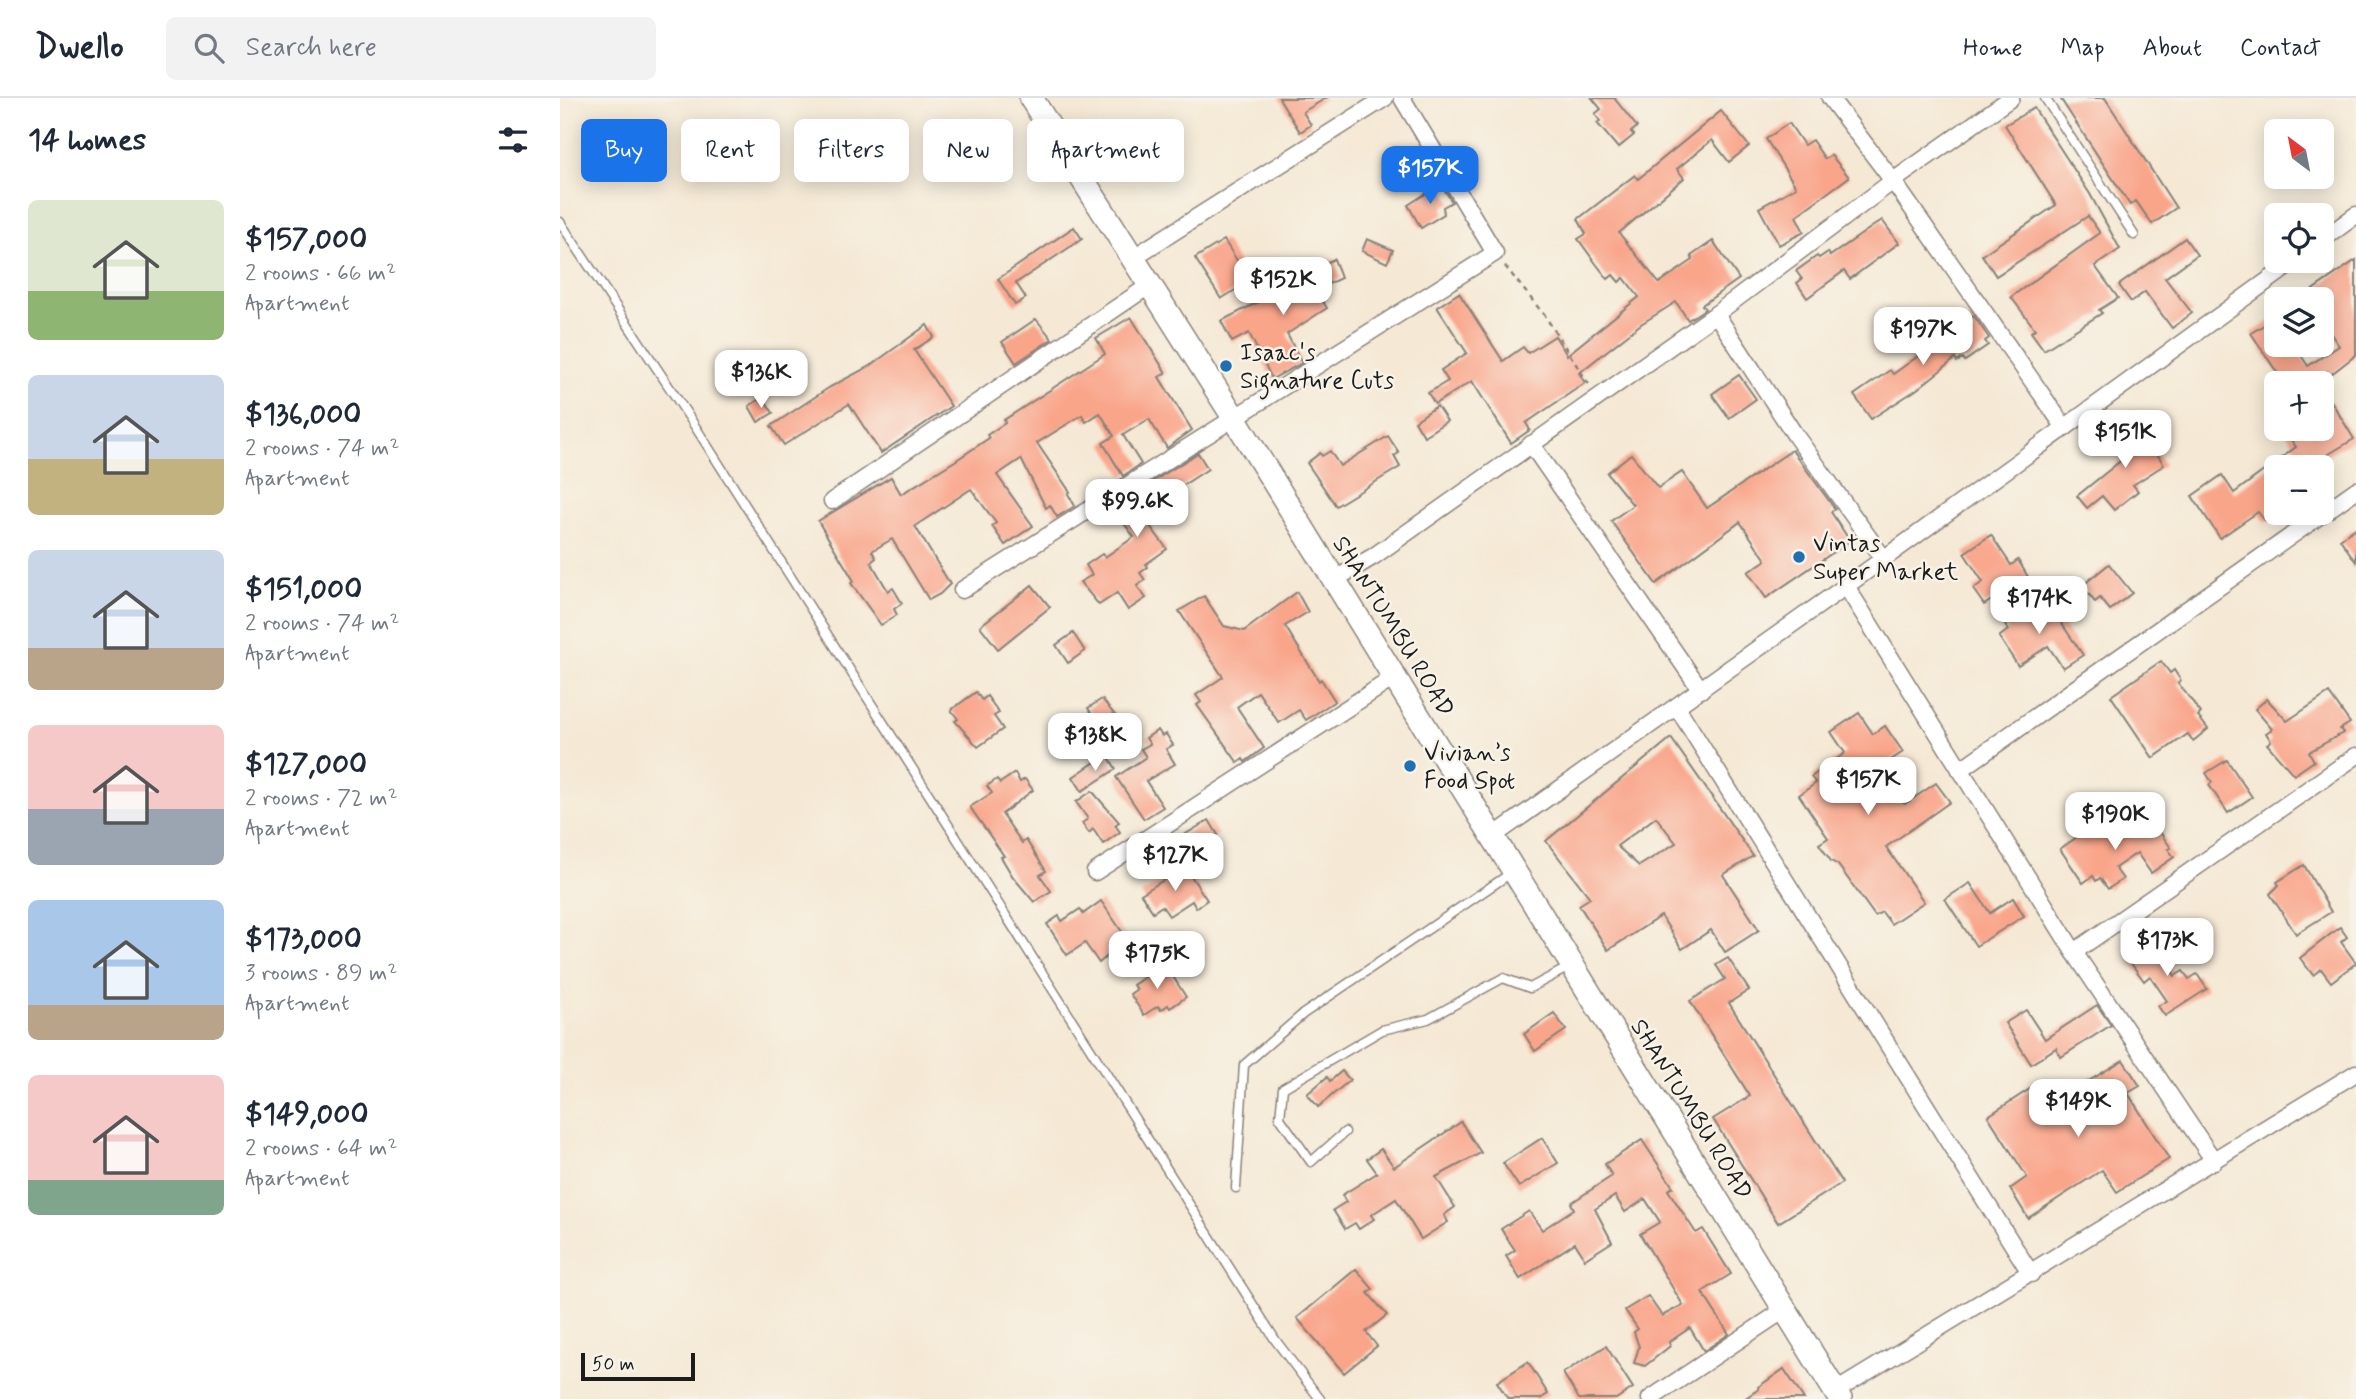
<!DOCTYPE html>
<meta charset="utf-8">
<style>
body{margin:0;font-family:Mynerve,sans-serif;background:#f2f2f3;color:#1f2937;height:100vh;display:flex;flex-direction:column;font-size:26px;white-space:nowrap}
*{box-sizing:border-box;margin:0}
p{font-size:23px;color:#747a83}
.icon{flex:none;width:38px;height:38px;fill:none;stroke:currentColor;stroke-width:2;stroke-linecap:round;stroke-linejoin:round}
.map{position:relative;flex:1;overflow:hidden}
.panel{display:flex;flex-direction:column;background:#fff;width:560px}
.panel>*{flex:none}
.guide{position:absolute;left:21px;top:21px;width:665px;height:63px;display:flex;gap:14px}
.needle{width:46px;rotate:328deg}
.tools{position:absolute;left:1704px;top:21px;display:grid;gap:14px}
.tools a{display:grid;place-items:center;width:70px;height:70px;border-radius:10px;background:#fff;box-shadow:0 4px 18px #0003;font-size:35px}
.scale{position:absolute;left:21px;bottom:18px;width:114px;box-sizing:border-box;padding-left:7px;border:4px solid #1c1c1c;border-top:0;font-size:19px;line-height:24px;white-space:nowrap;color:#1c1c1c;-webkit-text-stroke:5px #f7f3e8;paint-order:stroke}
.price{position:absolute;translate:-50% -60px;padding:0 16px;border-radius:14px;background:#fff;color:#222;font-size:23px;line-height:46px;filter:drop-shadow(0 2px 4px #0008)}
.price::after{content:'';position:absolute;left:50%;top:42px;width:21px;height:16px;margin-left:-10px;background:inherit;clip-path:polygon(0 0,100% 0,50% 100%)}
.price.current{background:#1a73e8;color:#fff}
ul{padding:0;list-style:none}
li{display:flex;align-items:center;gap:21px;height:175px;padding:0 28px}
li span{display:grid;place-items:center;flex:none;width:196px;height:140px;border-radius:10px;color:#555}
li>.icon{margin-inline-start:auto}
span .icon{width:84px;height:84px;fill:#fffc;stroke-width:1}
li b{font-size:30px}
h2{display:flex;justify-content:space-between;align-items:center;height:84px;padding:0 28px;font-size:30px}
.pill{padding:0 24px;border-radius:10px;background:#fff;box-shadow:0 4px 18px #0003;font-size:24px;line-height:63px}
.pill.current{background:#1a73e8;color:#fff}
header{display:flex;align-items:center;gap:42px;box-sizing:border-box;height:98px;padding:0 35px;background:#fff;border-bottom:2px solid #e0e1e3}
header strong{font-size:33px}
nav{display:flex;gap:38px;margin-inline-start:auto;font-size:24px}
.search{width:490px;height:63px;background:#f2f2f3;display:flex;align-items:center;gap:18px;box-sizing:border-box;padding:0 24px;border-radius:10px;color:#747a83;font-size:26px}
main{display:flex;flex:1;min-height:0}
.map>svg:first-child{display:block}
</style>
<header>
<strong>Dwello</strong>
<div class="search"><svg class="icon" aria-label="search" viewBox="0 0 24 24"><circle cx="10" cy="10" r="6"/><path d="M15 15l6 6"/></svg>Search here</div>
<nav><a>Home</a><a>Map</a><a>About</a><a>Contact</a></nav>
</header>
<main>
<section class="panel">
<h2>14 homes<svg class="icon" aria-label="filters" viewBox="0 0 24 24"><path d="M4 7h16M4 17h16"/><circle cx="9" cy="7" r="2"/><circle cx="15" cy="17" r="2"/></svg></h2>
<ul>
<li><span style="background:linear-gradient(#dfe7d0 65%,#8fb573 0)"><svg class="icon" aria-label="home" viewBox="0 0 24 24"><path d="M3 11l9-7 9 7M6 9v11h12V9"/></svg></span><div><b>$157,000</b><p>2 rooms · 66 m²</p><p>Apartment</p></div></li>
<li><span style="background:linear-gradient(#c9d6e8 60%,#c2b280 0)"><svg class="icon" aria-label="home" viewBox="0 0 24 24"><path d="M3 11l9-7 9 7M6 9v11h12V9"/></svg></span><div><b>$136,000</b><p>2 rooms · 74 m²</p><p>Apartment</p></div></li>
<li><span style="background:linear-gradient(#c9d6e8 70%,#b9a48a 0)"><svg class="icon" aria-label="home" viewBox="0 0 24 24"><path d="M3 11l9-7 9 7M6 9v11h12V9"/></svg></span><div><b>$151,000</b><p>2 rooms · 74 m²</p><p>Apartment</p></div></li>
<li><span style="background:linear-gradient(#f6c9c9 60%,#9aa5b1 0)"><svg class="icon" aria-label="home" viewBox="0 0 24 24"><path d="M3 11l9-7 9 7M6 9v11h12V9"/></svg></span><div><b>$127,000</b><p>2 rooms · 72 m²</p><p>Apartment</p></div></li>
<li><span style="background:linear-gradient(#a9c7e8 75%,#b9a48a 0)"><svg class="icon" aria-label="home" viewBox="0 0 24 24"><path d="M3 11l9-7 9 7M6 9v11h12V9"/></svg></span><div><b>$173,000</b><p>3 rooms · 89 m²</p><p>Apartment</p></div></li>
<li><span style="background:linear-gradient(#f6c9c9 75%,#7fa58c 0)"><svg class="icon" aria-label="home" viewBox="0 0 24 24"><path d="M3 11l9-7 9 7M6 9v11h12V9"/></svg></span><div><b>$149,000</b><p>2 rooms · 64 m²</p><p>Apartment</p></div></li>
</ul>
</section>
<div class="map">
<svg width="1796" height="1301" viewBox="0 0 1796 1301">
<rect width="100%" height="100%" fill="#f7f3e8"/>
<filter id="ink" filterUnits="userSpaceOnUse"><feTurbulence type="fractalNoise" baseFrequency=".0143" numOctaves="2"/><feDisplacementMap in="SourceGraphic" scale="14" xChannelSelector="R" yChannelSelector="G"/><feConvolveMatrix kernelMatrix="1 2 1 2 8 2 1 2 1" color-interpolation-filters="sRGB"/></filter>
<filter id="wash" filterUnits="userSpaceOnUse"><feTurbulence type="fractalNoise" baseFrequency=".00686" numOctaves="4" result="noise"/><feDisplacementMap in="SourceGraphic" scale="28" xChannelSelector="R" yChannelSelector="G"/><feGaussianBlur stdDeviation="1.57" result="paint"/><feColorMatrix in="noise" values="0 0 0 0 0 0 0 0 0 0 0 0 0 0 0 0 0 1.4 0 .05"/><feComposite in="paint" operator="in"/></filter>
<g filter="url(#wash)">
<rect width="100%" height="100%" fill="#f5e9d5"/>
<g id="blocks">
<g fill="#f9a58a" fill-rule="evenodd">
<polygon points="719,0 766,0 743,14 751,27 740,34"/>
<polygon points="1032,0 1054,0 1077,29 1071,34 1074,37 1058,50 1037,25 1040,23 1035,16 1041,11"/>
<polygon points="1500,0 1545,0 1616,110 1592,126 1576,103 1570,107"/>
<polygon points="1474,10 1530,96 1560,151 1535,168 1558,200 1539,212 1542,215 1484,252 1471,234 1475,231 1451,199 1540,135 1528,118 1436,178 1422,157 1496,107 1445,27"/>
<polygon points="1161,13 1189,48 1169,64 1152,42 1117,71 1124,80 1059,135 1099,185 1133,162 1131,158 1153,143 1179,181 1142,207 1145,211 1128,222 1116,204 1081,226 1019,275 1025,285 966,325 970,332 951,345 912,283 875,306 868,295 888,283 881,272 907,255 877,209 899,195 943,263 963,249 968,255 995,238 1007,257 1079,199 1064,180 1059,184 1053,177 1048,181 1037,167 1018,141 1026,136 1018,121 1075,77 1078,81"/>
<polygon points="1229,25 1244,47 1252,42 1265,61 1271,57 1289,79 1236,118 1244,134 1219,147 1199,110 1236,89 1206,41"/>
<polygon points="881,86 892,104 883,109 884,116 861,130 848,107"/>
<polygon points="1322,122 1339,145 1290,181 1284,173 1247,200 1237,185 1242,181 1236,173 1257,158 1259,160 1268,154 1270,158"/>
<polygon points="514,129 522,141 456,185 466,200 455,207 438,181"/>
<polygon points="1625,140 1637,157 1605,180 1632,215 1612,230 1585,194 1571,204 1559,187"/>
<polygon points="807,141 833,152 827,165 802,153"/>
<polygon points="664,142 690,183 661,201 635,160"/>
<polygon points="774,161 781,180 755,192 767,210 727,236 742,265 712,281 689,235 672,244 661,223 712,197 715,202 738,187 727,171 738,164 745,175"/>
<polygon points="1796,162 1796,257 1770,277 1767,273 1748,285 1724,285 1691,235 1717,219 1717,247 1734,247 1748,268 1779,248 1762,223 1762,201 1757,201 1751,193"/>
<polygon points="1414,218 1429,240 1425,243 1428,247 1405,263 1403,260 1397,264 1395,261 1356,292 1311,321 1294,297 1330,272 1333,276 1392,234 1388,229 1401,220 1404,225"/>
<polygon points="571,219 606,275 599,279 632,332 607,350 589,321 563,337 581,366 563,378 543,345 554,338 540,315 526,324 522,317 477,345 510,394 508,396 515,408 497,419 490,407 486,410 461,361 437,377 473,428 445,447 432,428 436,425 411,391 355,428 390,486 380,496 369,502 332,441 312,453 316,460 311,464 328,493 333,490 342,505 334,511 337,517 321,527 291,485 294,483 258,423 331,379 341,396 395,363 429,340 427,337 445,325 444,322 545,256 536,240"/>
<polygon points="476,221 492,241 456,265 442,244"/>
<polygon points="367,227 374,239 354,252 391,308 321,355 289,306 224,347 211,328 270,289 310,268"/>
<polygon points="1179,277 1196,301 1169,320 1152,296"/>
<polygon points="203,299 213,315 198,324 189,308"/>
<polygon points="1771,303 1794,341 1747,369 1717,369 1717,416 1706,424 1698,414 1660,440 1632,398 1662,377 1674,395 1736,349 1723,331 1762,331 1762,308"/>
<polygon points="877,308 887,323 864,338 855,323"/>
<polygon points="1576,322 1604,367 1573,387 1578,393 1554,412 1542,398 1527,410 1517,398 1569,356 1556,335"/>
<polygon points="828,338 839,355 834,358 840,369 776,408 747,365 760,355 762,358 770,353 780,368"/>
<polygon points="1232,352 1275,411 1271,414 1290,443 1206,500 1188,474 1206,462 1180,424 1096,486 1051,423 1073,407 1047,375 1071,356 1098,390 1122,374 1147,410"/>
<polygon points="638,355 648,371 593,407 588,425 607,451 586,466 588,469 580,475 585,482 577,488 586,500 568,512 557,495 539,507 520,484 532,477 526,467 542,456 545,459 574,439 552,409"/>
<polygon points="1796,430 1796,464 1780,441"/>
<polygon points="1431,437 1451,467 1458,462 1468,479 1424,507 1413,491 1423,484 1404,455"/>
<polygon points="1549,466 1572,495 1550,512 1540,500 1535,504 1522,488"/>
<polygon points="472,487 490,509 438,551 420,528"/>
<polygon points="737,494 748,514 725,528 759,583 761,581 775,603 746,622 739,612 719,625 698,594 677,609 704,650 685,664 683,661 678,665 637,607 641,604 636,597 663,579 619,513 644,498 664,528 684,533"/>
<polygon points="1484,500 1523,557 1503,570 1488,548 1458,568 1439,539 1448,532 1445,527"/>
<polygon points="513,535 525,553 508,565 496,547"/>
<polygon points="1601,563 1610,575 1614,572 1621,583 1618,585 1641,615 1638,618 1648,631 1633,643 1628,636 1593,660 1551,598"/>
<polygon points="416,594 422,602 427,598 439,615 434,618 443,631 418,649 395,623 398,621 391,612"/>
<polygon points="1769,595 1790,625 1780,631 1783,635 1749,654 1754,663 1734,677 1707,646 1711,643 1706,635 1712,631 1695,611 1707,601 1727,623"/>
<polygon points="542,601 566,631 540,649 524,622 532,617 528,610"/>
<polygon points="1299,615 1313,636 1325,628 1343,654 1319,670 1342,704 1345,706 1376,685 1390,704 1326,749 1364,804 1331,826 1322,814 1315,818 1278,767 1271,763 1259,746 1268,740 1239,697 1256,685 1251,679 1285,655 1271,634"/>
<polygon points="598,632 602,638 606,636 613,647 606,651 615,666 586,683 603,709 584,721 556,679 586,659 581,651 590,646 586,640"/>
<path d="M1111 640 1193 758 1163 777 1199 832 1165 854 1151 832 1122 851 1101 818 1048 852 1019 807 1030 800 986 743ZM1096 719 1116 745 1079 768 1057 748Z"/>
<polygon points="547,656 556,671 522,693 513,679"/>
<polygon points="1667,662 1692,699 1668,715 1649,687 1652,684 1646,675"/>
<polygon points="455,675 460,684 465,681 473,692 442,716 462,745 466,742 486,773 480,777 491,793 474,804 453,779 441,759 444,758 410,709 432,695 427,688 437,681 440,685"/>
<polygon points="532,693 559,724 555,727 560,734 543,746 533,731 529,735 522,725 528,721 516,704"/>
<polygon points="1590,720 1611,750 1608,751 1614,759 1591,775 1577,755 1555,770 1563,781 1548,791 1540,780 1536,783 1533,778 1523,785 1500,751 1540,723 1555,745"/>
<polygon points="649,722 658,737 634,752 624,737"/>
<polygon points="1744,767 1771,814 1736,836 1710,796 1719,787 1717,784"/>
<polygon points="625,769 647,802 636,810 632,803 609,818 602,808 593,814 581,796"/>
<polygon points="1410,785 1430,815 1453,800 1464,818 1416,848 1385,801"/>
<polygon points="541,803 567,841 539,865 525,845 507,857 487,826 499,818 502,823 520,811 523,816"/>
<polygon points="1780,829 1787,839 1781,844 1796,865 1771,884 1761,871 1753,877 1740,860"/>
<polygon points="1604,841 1611,852 1602,858 1615,878 1623,873 1629,881 1637,876 1647,891 1605,918 1598,908 1607,903 1590,878 1584,883 1570,864"/>
<polygon points="1168,860 1189,892 1169,905 1282,1085 1218,1125 1153,1021 1190,998 1130,903 1165,881 1156,867"/>
<polygon points="605,866 626,899 610,910 608,907 601,912 598,908 584,917 570,896 577,891 573,887"/>
<polygon points="1537,907 1551,927 1501,959 1496,950 1471,966 1445,925 1466,912 1485,941"/>
<polygon points="994,915 1006,932 975,953 964,936"/>
<polygon points="1563,962 1580,988 1568,995 1609,1061 1557,1094 1542,1072 1468,1120 1450,1091 1467,1079 1428,1018 1470,991 1483,1011"/>
<polygon points="782,973 790,982 758,1009 747,996 767,979 770,983"/>
<polygon points="901,1024 921,1055 876,1079 895,1109 884,1117 888,1124 861,1141 836,1101 811,1117 814,1121 799,1131 795,1125 785,1131 773,1112 786,1104 782,1097 817,1075 807,1061 821,1051 834,1069"/>
<polygon points="982,1040 998,1065 959,1089 943,1065"/>
<polygon points="1082,1042 1113,1089 1108,1092 1136,1135 1143,1131 1171,1176 1142,1194 1169,1236 1144,1253 1130,1230 1109,1244 1110,1248 1085,1268 1074,1265 1079,1249 1074,1234 1078,1231 1065,1212 1088,1198 1102,1218 1123,1207 1080,1136 1100,1124 1085,1101 1065,1114 1055,1098 1035,1111 1052,1144 1025,1161 1015,1145 960,1181 946,1158 955,1152 941,1131 969,1113 982,1132 1014,1111 1011,1105 1052,1078 1045,1066"/>
<polygon points="796,1171 813,1191 808,1195 827,1217 806,1234 817,1248 784,1275 737,1220"/>
<polygon points="1046,1248 1073,1290 1056,1301 1019,1301 1003,1275"/>
<polygon points="968,1264 988,1296 980,1301 948,1301 937,1284"/>
<polygon points="1224,1271 1244,1301 1184,1301 1199,1291 1198,1289"/>
</g>
</g>
</g>
<g filter="url(#ink)">
<use href="#blocks" fill-opacity="0" stroke="#888278" stroke-width="2"/>
<g fill="none" stroke-linecap="round" stroke-linejoin="round">
<g stroke="#888278" stroke-width="11">
<g id="lane">
<polyline points="1485,0 1574,137"/>
<polyline points="0,124 131,322 716,1243 760,1301"/>
<polyline points="785,1034 751,1064 720,1020 723,990 822,932 868,921 943,880 970,890 1009,869"/>
<polyline points="676,1090 684,967 743,916 951,775"/>
</g>
</g>
<g stroke="#888278" stroke-width="19">
<g id="street">
<polyline points="1270,0 1333,83 1505,330"/>
<polyline points="1762,142 1796,117"/>
<polyline points="574,159 825,0"/>
<polyline points="1156,216 1235,337 1324,461"/>
<polyline points="971,346 1141,592"/>
<polyline points="272,403 590,187"/>
<polyline points="774,482 814,458 1156,216 1333,83 1451,0"/>
<polyline points="1286,488 1514,854 1654,1063"/>
<polyline points="402,492 935,155 842,0"/>
<polyline points="1117,609 1471,1176"/>
<polyline points="1400,672 1796,392"/>
<polyline points="932,739 1286,488 1735,163"/>
<polyline points="535,774 835,579"/>
<polyline points="1514,854 1796,658"/>
<polyline points="1276,1293 1796,975"/>
<polyline points="1090,1301 1224,1212"/>
</g>
</g>
<g stroke="#888278" stroke-width="26">
<polyline id="secondary" points="471,0 675,321 1280,1301"/>
</g>
<polyline stroke="#888278" stroke-width="2.5" stroke-dasharray="5 5" stroke-linecap="butt" points="945,168 985,218 1030,288"/>
<use href="#lane" stroke="#fff" stroke-width="8"/>
<use href="#street" stroke="#fff" stroke-width="16"/>
<use href="#secondary" stroke="#fff" stroke-width="23"/>
</g>
</g>
<g fill="#1f6fb2" stroke="#f7f3e8" stroke-width="2.5">
<circle cx="666" cy="268" r="7"/>
<circle cx="1239" cy="459" r="7"/>
<circle cx="850" cy="668" r="7"/>
</g>
<g text-anchor="middle" stroke-width="5" stroke-linejoin="round" paint-order="stroke">
<g font-size="24" fill="#1c1c1c" stroke="#f7f3e8" text-anchor="start">
<text x="680" y="262">Isaac's<tspan x="680" dy="28">Signature Cuts</tspan></text>
<text x="1253" y="453">Vintas<tspan x="1253" dy="28">Super Market</tspan></text>
<text x="864" y="662">Vivian’s<tspan x="864" dy="28">Food Spot</tspan></text>
</g>
<g font-size="24" fill="#1c1c1c" stroke="#f7f3e8">
<text transform="translate(834 528) rotate(58)" y="8">SHANTUMBU ROAD</text>
<text transform="translate(1132 1011) rotate(58)" y="8">SHANTUMBU ROAD</text>
</g>
</g>
</svg>
<div class="tools">
<a><svg class="needle" viewBox="-14 -14 28 28"><path d="M0-13l5 13h-10z" fill="#e53935"/><path d="M0 13l5-13h-10z" fill="#747a83"/></svg></a>
<a><svg class="icon" aria-label="locate" viewBox="0 0 24 24"><circle cx="12" cy="12" r="6"/><path d="M12 2v4M12 18v4M2 12h4M18 12h4"/></svg></a>
<a><svg class="icon" aria-label="layers" viewBox="0 0 24 24"><path d="M12 4l9 5-9 5-9-5zM3 14l9 5 9-5"/></svg></a>
<a>+</a>
<a>−</a>
</div>
<div class="scale">50 m</div>
<b class="price current" style="left:870px;top:108px">$157K</b>
<b class="price" style="left:723px;top:219px">$152K</b>
<b class="price" style="left:1363px;top:269px">$197K</b>
<b class="price" style="left:201px;top:312px">$136K</b>
<b class="price" style="left:1565px;top:372px">$151K</b>
<b class="price" style="left:577px;top:441px">$99.6K</b>
<b class="price" style="left:1479px;top:538px">$174K</b>
<b class="price" style="left:535px;top:675px">$138K</b>
<b class="price" style="left:1308px;top:719px">$157K</b>
<b class="price" style="left:1555px;top:754px">$190K</b>
<b class="price" style="left:615px;top:795px">$127K</b>
<b class="price" style="left:1607px;top:880px">$173K</b>
<b class="price" style="left:597px;top:893px">$175K</b>
<b class="price" style="left:1518px;top:1041px">$149K</b>
<div class="guide">
<a class="pill current">Buy</a>
<a class="pill">Rent</a>
<a class="pill">Filters</a>
<a class="pill">New</a>
<a class="pill">Apartment</a>
</div>
</div>
</main>
